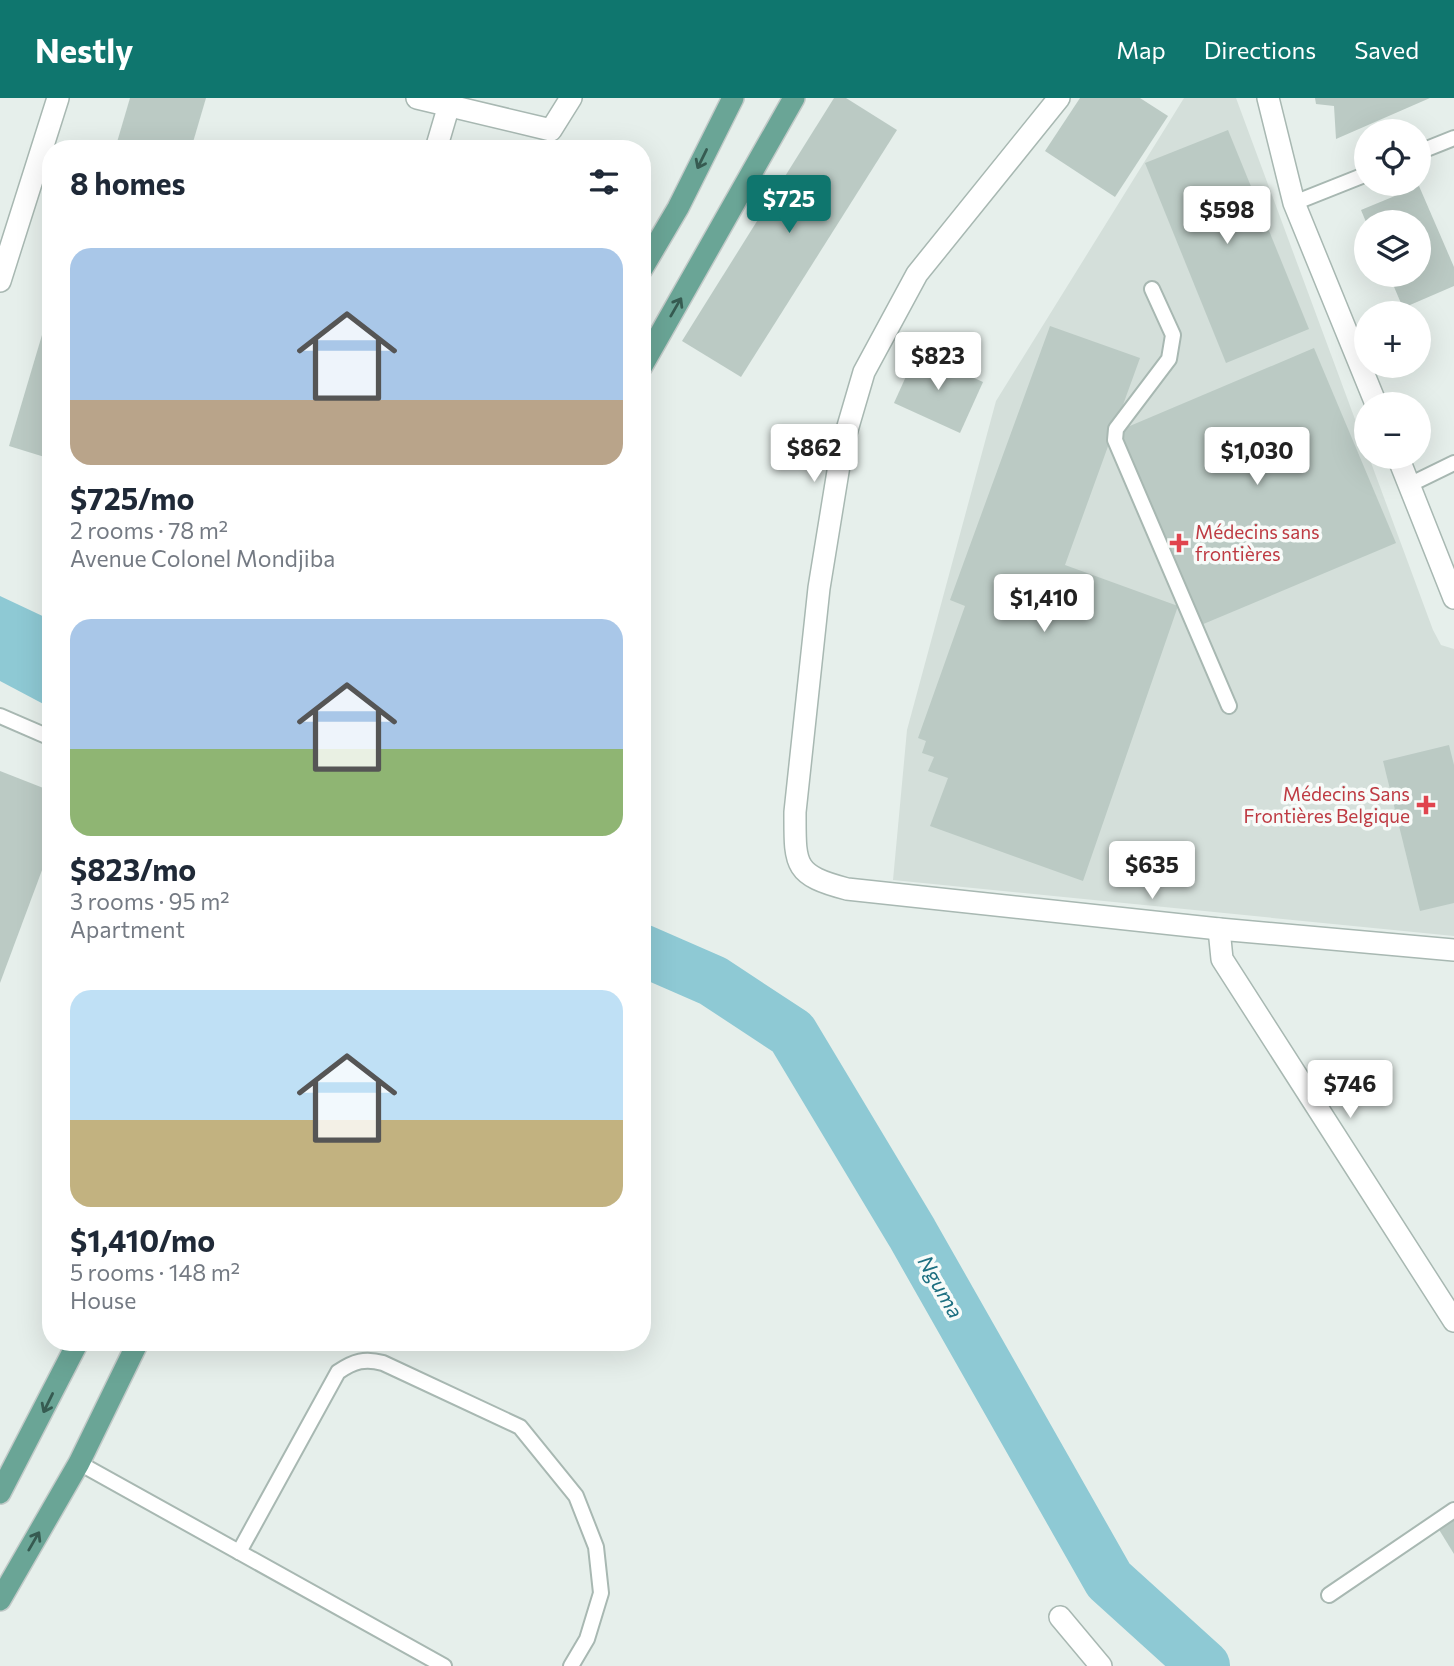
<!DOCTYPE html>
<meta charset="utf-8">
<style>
body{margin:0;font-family:Commissioner,sans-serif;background:#f2f2f3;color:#1f2937;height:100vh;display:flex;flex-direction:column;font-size:26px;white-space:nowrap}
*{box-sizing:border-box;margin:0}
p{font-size:23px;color:#747a83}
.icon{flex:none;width:38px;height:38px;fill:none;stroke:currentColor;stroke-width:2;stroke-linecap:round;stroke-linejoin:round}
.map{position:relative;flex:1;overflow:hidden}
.drawer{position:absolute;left:42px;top:42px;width:609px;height:1211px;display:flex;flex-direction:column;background:#fff;border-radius:28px;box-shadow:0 7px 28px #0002}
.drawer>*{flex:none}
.controls{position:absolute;left:1354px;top:21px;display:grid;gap:14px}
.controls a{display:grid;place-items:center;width:77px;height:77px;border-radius:50%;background:#fff;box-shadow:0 7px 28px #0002;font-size:35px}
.price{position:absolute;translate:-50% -60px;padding:0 16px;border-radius:7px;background:#fff;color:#222;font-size:23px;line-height:46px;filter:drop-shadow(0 2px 4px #0008)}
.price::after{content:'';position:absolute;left:50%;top:42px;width:21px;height:16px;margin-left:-10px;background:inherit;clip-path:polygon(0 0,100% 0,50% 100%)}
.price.on{background:#0f766e;color:#fff}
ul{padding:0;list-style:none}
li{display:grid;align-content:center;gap:14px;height:371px;padding:0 28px}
li span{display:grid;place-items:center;height:217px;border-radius:21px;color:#555}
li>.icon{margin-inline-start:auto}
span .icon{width:126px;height:126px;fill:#fffc;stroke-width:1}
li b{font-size:30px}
h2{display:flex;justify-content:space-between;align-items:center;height:84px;padding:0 28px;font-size:30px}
header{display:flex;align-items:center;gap:42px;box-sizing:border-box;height:98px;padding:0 35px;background:#0f766e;color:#fff}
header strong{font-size:33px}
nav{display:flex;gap:38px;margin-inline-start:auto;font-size:24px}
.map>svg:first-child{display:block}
</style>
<header>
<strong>Nestly</strong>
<nav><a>Map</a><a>Directions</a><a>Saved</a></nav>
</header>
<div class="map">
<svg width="1454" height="1568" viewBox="0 0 1454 1568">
<rect width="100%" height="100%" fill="#e6efeb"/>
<polygon fill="#d4dfda" points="1184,0 1236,0 1433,532 1441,547 1454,551 1454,838 893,782 907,632 996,303"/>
<polygon fill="#8ec9d4" points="0,498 51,522 51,610 0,583"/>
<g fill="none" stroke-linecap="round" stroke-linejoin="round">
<polyline stroke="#8ec9d4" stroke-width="52" points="642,852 713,883 792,935 912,1135 1109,1482 1204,1568"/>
</g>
<g fill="#bbcac4">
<polygon points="130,0 206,0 191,51 115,51"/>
<polygon points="834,0 846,0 897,32 741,279 682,243"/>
<polygon points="1080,0 1140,0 1168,18 1115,99 1045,53"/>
<polygon points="1315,0 1430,0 1336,41 1334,8 1316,6"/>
<polygon points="1228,32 1309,231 1226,265 1145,65"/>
<polygon points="1419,88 1454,169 1454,188 1403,210 1389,177 1419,177 1419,124 1366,124 1361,112"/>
<polygon points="50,210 51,210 51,361 9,348"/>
<polygon points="1050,228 1140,260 1065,467 1178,508 1083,783 930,728 948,680 928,673 934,659 922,655 926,643 918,640 965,508 950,502"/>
<polygon points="1314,250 1396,445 1201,527 1118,333"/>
<polygon points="917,254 983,284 960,335 894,305"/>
<polygon points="1449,647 1454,667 1454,805 1420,813 1383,663"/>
<polygon points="0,673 51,693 51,748 0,885"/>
<polygon points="1454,1420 1454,1456 1438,1430"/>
</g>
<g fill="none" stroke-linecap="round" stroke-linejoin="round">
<g stroke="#a8b8b2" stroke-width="18">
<g id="service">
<polyline points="1419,54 1454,40"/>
<polyline points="1294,105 1367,76"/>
<polyline points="1152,191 1173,237 1169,261 1116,331 1115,342 1229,608"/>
<polyline points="1409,387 1454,365"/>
<polyline points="0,618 51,640"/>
<polyline points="79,1365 444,1568"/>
<path d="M239 1454 338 1274C354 1263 365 1260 383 1265L520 1329 576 1398 596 1449 601 1495 587 1541 571 1568"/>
<polyline points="1329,1497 1454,1412"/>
</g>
</g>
<g stroke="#a8b8b2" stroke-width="24">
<g id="minor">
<polyline points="417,0 551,32 571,0"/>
<path d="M1059 0 917 176 864 274 842 349 819 490 795 714C795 767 793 777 847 791L1219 831 1454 852"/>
<polyline points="1268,0 1294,105 1376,306"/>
<polyline points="436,51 449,7"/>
<polyline points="0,183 58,0"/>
<polyline points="1398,359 1454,500"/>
<polyline points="1219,831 1222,861 1454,1223"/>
<polyline points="1060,1519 1101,1568"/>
</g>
</g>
<g stroke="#c2cac8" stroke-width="24">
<g id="primary">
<polyline points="642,171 678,110 733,0"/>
<polyline points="642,268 794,0"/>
<polyline points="0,1395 78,1244"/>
<polyline points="0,1502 79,1365 138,1244"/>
</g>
</g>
<use href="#service" stroke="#fff" stroke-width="14"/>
<use href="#minor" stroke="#fff" stroke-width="21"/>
<use href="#primary" stroke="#6aa596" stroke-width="21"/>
</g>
<defs><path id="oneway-shaft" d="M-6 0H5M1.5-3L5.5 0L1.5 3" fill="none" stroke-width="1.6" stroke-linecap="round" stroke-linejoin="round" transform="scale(1.75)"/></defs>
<g stroke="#365b51">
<use href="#oneway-shaft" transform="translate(702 61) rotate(116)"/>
<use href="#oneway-shaft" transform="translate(676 209) rotate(-60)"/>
<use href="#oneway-shaft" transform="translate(48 1305) rotate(116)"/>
<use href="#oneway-shaft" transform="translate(34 1443) rotate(-60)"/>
</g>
<g fill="#e0444e" stroke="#f7fbf9" stroke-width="2.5">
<path d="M1175.5 434.5h7v7h7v7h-7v7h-7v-7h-7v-7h7z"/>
<path d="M1422.5 696.5h7v7h7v7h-7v7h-7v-7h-7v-7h7z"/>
</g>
<g text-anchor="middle" stroke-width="7" stroke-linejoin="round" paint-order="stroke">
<g font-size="19" fill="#be3a42" stroke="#f7fbf9" text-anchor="start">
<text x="1195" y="441">Médecins sans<tspan x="1195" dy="22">frontières</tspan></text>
<text x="1410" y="703" text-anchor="end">Médecins Sans<tspan x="1410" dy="22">Frontières Belgique</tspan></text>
</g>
<g font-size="21" font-style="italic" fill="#1c6f80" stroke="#f7fbf9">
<text transform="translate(940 1189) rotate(60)" y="7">Nguma</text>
</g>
</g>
</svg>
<div class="controls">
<a><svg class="icon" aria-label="locate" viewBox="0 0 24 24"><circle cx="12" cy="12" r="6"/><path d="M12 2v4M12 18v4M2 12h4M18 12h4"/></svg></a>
<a><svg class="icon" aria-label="layers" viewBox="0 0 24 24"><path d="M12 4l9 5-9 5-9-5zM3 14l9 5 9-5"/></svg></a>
<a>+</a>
<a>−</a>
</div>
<b class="price on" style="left:789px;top:137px">$725</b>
<b class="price" style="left:1227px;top:148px">$598</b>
<b class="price" style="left:938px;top:294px">$823</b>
<b class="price" style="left:814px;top:386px">$862</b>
<b class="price" style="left:1257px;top:389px">$1,030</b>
<b class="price" style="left:1044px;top:536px">$1,410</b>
<b class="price" style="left:1152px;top:803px">$635</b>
<b class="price" style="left:1350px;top:1022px">$746</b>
<section class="drawer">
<h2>8 homes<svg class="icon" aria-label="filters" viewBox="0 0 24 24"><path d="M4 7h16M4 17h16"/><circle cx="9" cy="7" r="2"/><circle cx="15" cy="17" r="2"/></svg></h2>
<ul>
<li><span style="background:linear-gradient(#a9c7e8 70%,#b9a48a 0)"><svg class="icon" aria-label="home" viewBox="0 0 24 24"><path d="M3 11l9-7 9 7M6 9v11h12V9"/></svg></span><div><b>$725/mo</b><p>2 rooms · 78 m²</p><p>Avenue Colonel Mondjiba</p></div></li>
<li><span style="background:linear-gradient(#a9c7e8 60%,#8fb573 0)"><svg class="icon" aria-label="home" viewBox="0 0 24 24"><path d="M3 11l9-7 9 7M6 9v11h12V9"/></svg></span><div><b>$823/mo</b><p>3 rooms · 95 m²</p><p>Apartment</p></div></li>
<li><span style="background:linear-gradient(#bfe0f5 60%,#c2b280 0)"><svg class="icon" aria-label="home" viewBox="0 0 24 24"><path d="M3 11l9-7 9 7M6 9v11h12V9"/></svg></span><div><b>$1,410/mo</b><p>5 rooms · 148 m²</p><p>House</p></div></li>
</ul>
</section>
</div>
